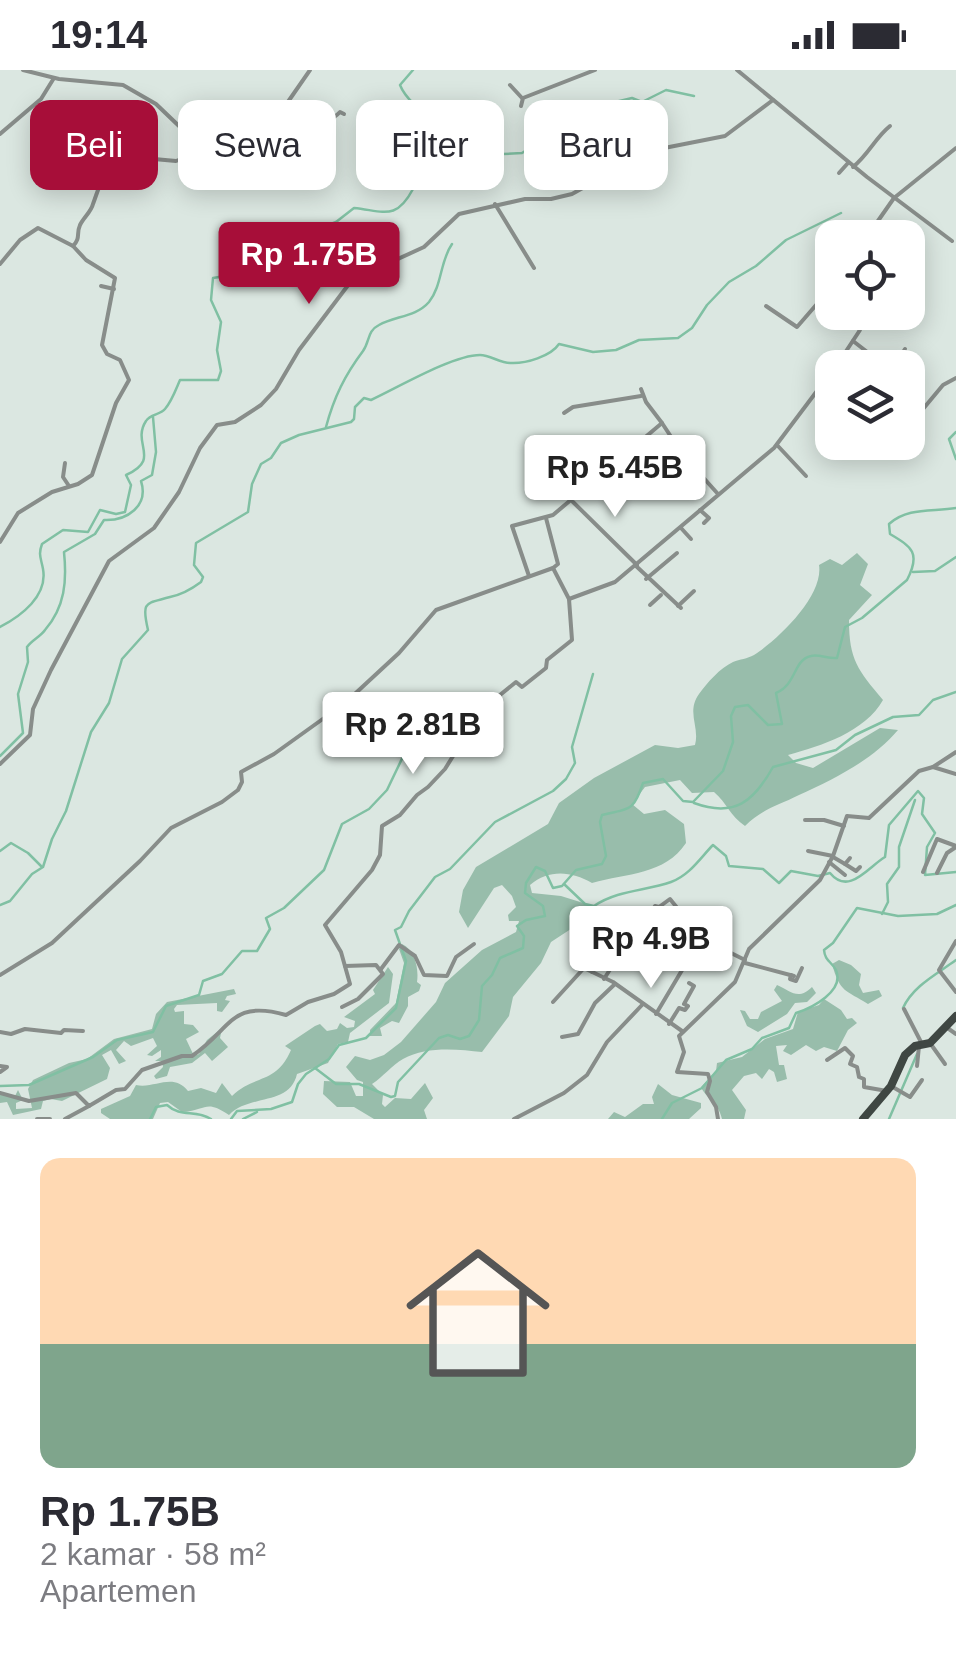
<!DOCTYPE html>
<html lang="id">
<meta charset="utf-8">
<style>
body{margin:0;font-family:Arial,sans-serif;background:#f7f7f7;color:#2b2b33;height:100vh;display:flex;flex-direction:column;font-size:38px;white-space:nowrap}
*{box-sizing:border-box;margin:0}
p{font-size:32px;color:#7c7c81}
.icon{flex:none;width:55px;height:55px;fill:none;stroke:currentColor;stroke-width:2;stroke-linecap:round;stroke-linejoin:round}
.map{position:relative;height:1049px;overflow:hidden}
.details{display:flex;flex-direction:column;background:#fff;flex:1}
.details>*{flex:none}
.top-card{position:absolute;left:30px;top:30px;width:898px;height:90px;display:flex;gap:20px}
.tools{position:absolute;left:815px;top:150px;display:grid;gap:20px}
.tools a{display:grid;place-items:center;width:110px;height:110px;border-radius:20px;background:#fff;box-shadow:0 5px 25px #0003;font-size:50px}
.price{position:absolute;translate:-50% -85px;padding:0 22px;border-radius:10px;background:#fff;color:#222;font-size:32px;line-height:65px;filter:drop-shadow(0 2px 5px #0008)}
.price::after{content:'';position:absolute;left:50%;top:60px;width:30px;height:22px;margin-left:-15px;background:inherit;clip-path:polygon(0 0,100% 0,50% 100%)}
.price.active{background:#a70e39;color:#fff}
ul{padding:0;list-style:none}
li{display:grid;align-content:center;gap:20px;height:530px;padding:0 40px}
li+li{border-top:2px solid #e1e1e2}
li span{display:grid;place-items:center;height:310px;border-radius:20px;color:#555}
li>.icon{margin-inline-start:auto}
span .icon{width:180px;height:180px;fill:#fffc;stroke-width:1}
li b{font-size:42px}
.tag{padding:0 35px;border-radius:20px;background:#fff;box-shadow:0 5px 25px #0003;font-size:35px;line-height:90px}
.tag.active{background:#a70e39;color:#fff}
.status{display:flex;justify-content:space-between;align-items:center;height:70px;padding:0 50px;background:#fff;direction:ltr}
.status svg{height:28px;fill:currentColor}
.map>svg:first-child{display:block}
</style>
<div class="status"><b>19:14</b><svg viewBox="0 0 49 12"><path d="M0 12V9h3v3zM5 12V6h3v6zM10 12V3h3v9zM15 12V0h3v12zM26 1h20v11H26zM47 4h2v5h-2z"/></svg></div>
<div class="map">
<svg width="956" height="1049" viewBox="0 0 956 1049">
<rect width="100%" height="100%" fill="#dbe7e1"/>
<g fill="#98bdab">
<path d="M857 483 868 494 860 515 872 525 849 550C849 590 858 600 883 630 865 662 821 676 788 685L796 693 813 698 880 658 898 660C873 690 834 709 799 725 777 736 762 739 745 756 730 746 727 733 714 722L692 723 680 710 645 717 632 734 644 744 665 740 684 754 686 773C665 805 627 803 592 813 571 801 549 799 530 815L532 823 561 826 593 836 580 853 551 872 541 893 513 927 509 946 482 982C457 979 426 976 403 989 392 995 383 1007 372 1014L383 1025 382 1034 385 1037 395 1028 411 1029 425 1013 433 1028 424 1040 427 1049H374L354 1037H337L323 1024 324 1011 350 1012 356 1026H363V1012L357 1010 346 997 355 986 370 990 384 985 401 972 436 932 445 913 482 880 516 862 519 851H509L508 845 516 837 512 826 502 815 494 818 468 858 459 842 463 820 476 797 548 754 559 733 594 708 655 675 678 678 695 675C700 657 686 642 699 624 707 613 720 598 733 592 740 589 747 589 754 585 779 569 824 525 819 495L830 489 842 495Z"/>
<path d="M402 874C415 880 419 899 417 912L421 915 419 921 408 927V936L399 953 392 951 380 958 382 966H370V960L396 933 404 893 399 879Z"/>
<path d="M839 890 851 895 861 904 859 915 863 923 879 920 882 926 868 934C846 920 840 923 832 894Z"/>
<path d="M388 897 393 904 389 933 350 963 348 972 338 974 328 993 297 1004C290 1036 249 1024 229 1045 205 1029 208 1040 182 1042L168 1032 160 1033 153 1049H110L101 1043V1039L130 1026 136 1015C155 1019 173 1002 188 1021L201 1018 216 1023 222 1013 232 1026C254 1004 276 1015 291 980L285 976 315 956 320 954 327 961 337 959 340 953 347 958 354 957 355 951 344 947 375 924 373 920Z"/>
<path d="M777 915C791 921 798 931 812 917L816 923 807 932 795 933 787 944 758 962 747 956 740 940 745 941 750 949H758L761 942 782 931 774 920Z"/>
<polygon points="234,919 236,924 227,926 225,930 230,931 222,942 217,941 217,933 177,935 174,939 175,942 184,941 184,954 193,955 199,962 186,969 194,986 199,984 207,970 222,958 220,968 228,977 212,991 205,983 192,993 170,997 167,1006 156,1009 154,1006 163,997 162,991 155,991 161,987 161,980 152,986 147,985 157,976 153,968 131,976 124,971 116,980 126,991 119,994 111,980 102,985 110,998 107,1009 62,1031 51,1029 43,1031 41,1039 13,1045 7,1032 0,1033 0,1024 15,1026 18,1020 23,1030 16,1033 16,1039 32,1038 28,1019 33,1010 69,993 87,989 114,969 152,959 156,944 167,932"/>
<path d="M824 929 841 940 847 949 852 948 857 953 848 960 837 981 824 977 816 981 806 975 791 985 783 981 787 975 776 976 779 995H784L787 1009 777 1012 774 1002 769 999 762 1009 756 1003 744 1006 732 1020 746 1040 744 1049H722C718 1031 706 1029 701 1017L716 1001 717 993 742 987 765 969 793 959 798 942 819 935Z"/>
<polygon points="658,1014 672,1025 701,1033 701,1038 689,1049 608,1049 614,1042 625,1047 643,1034 654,1034 652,1027"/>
</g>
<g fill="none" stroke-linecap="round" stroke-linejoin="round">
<g stroke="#80c0a3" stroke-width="2.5">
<path d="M427 87 436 94C456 91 475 98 496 98L503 84 522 83 547 67 576 61 604 42 611 33 632 28 642 32 666 20 694 26"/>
<path d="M326 357C334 327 345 305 363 281 370 271 367 261 379 255 395 246 416 247 429 232 442 216 440 191 452 174"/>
<polyline points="956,362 949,369 956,389"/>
<polyline points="913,502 935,501 956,487"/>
<path d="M0 557C21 546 48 526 43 499 41 488 38 485 42 474L63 460 88 462 100 440 116 444 125 442 131 415 126 405C162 389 131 374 146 351 150 344 160 345 165 339 172 331 176 319 180 310H218L221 301 217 280 221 252 211 230 213 208 219 207 228 215 237 212 243 204 234 192 235 187 253 178 284 202 290 192 315 179 318 159 336 152 354 138C384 141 396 151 413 119L411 110 425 98V85L432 76 420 64C432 38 409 38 400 15L413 0"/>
<path d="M0 686 23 663 18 624 28 592 27 577C32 570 40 567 45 560 65 537 67 511 64 482L95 464 104 450C127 451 149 436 141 411L152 405 156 382 153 347"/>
<path d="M694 733C735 748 754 731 773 697L836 680 855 665 893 647 919 645 933 630 956 622"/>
<polyline points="0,781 11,773 28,783 41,796"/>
<path d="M564 814 585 834 594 836C618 820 645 821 671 812 690 805 701 787 713 775L726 786 729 796 763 799 779 813 791 801 818 806 830 803C849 826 868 797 885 787L889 755 918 721 924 728 922 744 935 763 927 777 925 805 956 802"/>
<path d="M0 835 10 831 32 804 43 797 52 769 66 741 91 662 109 633 122 589 148 560C141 530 146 534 170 527 180 525 193 518 201 512L203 507 194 495 196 473 248 442 252 414 261 394 271 388 281 373 299 365 351 352 354 349 355 337 364 328 371 330C397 318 453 285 480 285 490 285 500 293 510 293 526 294 551 286 559 274L593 282 616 280 639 270 678 268 692 258 707 235 729 212 756 196 786 170 841 143"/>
<polyline points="882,844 888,832 887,814 899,797 899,777 915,730"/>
<path d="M903 938C913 916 937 904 956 890"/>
<path d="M315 998 336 1014H359L391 1027 395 1026 398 1012 439 968 448 965 460 969 469 966 479 950 482 916 492 905 500 888 523 878 524 866 517 856 526 850 545 846 543 836 525 823 526 813 536 797 545 801 553 818 562 816 576 800 602 794 606 786 600 752 602 745C629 738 633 743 643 713L663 709 683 731 693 732 723 701 733 672 731 646 735 637 748 635 768 655 782 654 776 623C797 614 793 590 811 586 819 584 828 589 837 588L845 557 862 548 907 510C921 483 912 477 890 464L889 454C908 437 932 442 956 438"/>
<polyline points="0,1016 29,1015 93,987 117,970 153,962 166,936 199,925 203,911 222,904 242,881 257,881 270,859 266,848 284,838 324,800 342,754 369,739 387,720 410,672 429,662 440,643"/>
<path d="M150 1049 156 1037 167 1035C181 1048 195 1039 211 1049"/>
<polyline points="231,1049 237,1041 271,1039 292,1032 298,1014 306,1004 329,989 339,975 366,968 396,938 406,891 395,860 401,857 409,841 435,807 450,799 495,752 553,721 566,709 575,693 572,677 593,604"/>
<polyline points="243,1049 257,1042"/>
<path d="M662 1049 672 1033 702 1018 726 990 752 979 762 968 789 958 796 943C812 938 845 921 836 900 831 891 825 891 824 880L833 873 857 838 898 846 937 844 956 835"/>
<polyline points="889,1049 917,984"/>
</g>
<g stroke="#888d8a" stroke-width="4">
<polyline points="23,0 59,9 123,15 156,34 203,79"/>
<polyline points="737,0 867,107 952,171"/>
<polyline points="510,15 522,28"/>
<polyline points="521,36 523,28 595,0"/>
<path d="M283 39 313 60C322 51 331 52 340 42L344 44"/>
<polyline points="0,64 41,29 54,8"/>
<polyline points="212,77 234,116 258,96 265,94"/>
<path d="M853 97C869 84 875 68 890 56"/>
<polyline points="839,103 848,93"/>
<polyline points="495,134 534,198"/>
<polyline points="866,168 894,128 956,78"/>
<polyline points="0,194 20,170 38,158 73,176"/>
<polyline points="832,213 823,227 832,236"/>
<polyline points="101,216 114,219"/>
<polyline points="766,236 797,257 823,227"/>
<polyline points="853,271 888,298"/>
<polyline points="835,298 860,260 841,242"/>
<polyline points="893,298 905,279"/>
<polyline points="564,343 573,337 641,326"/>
<polyline points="662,353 683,385 718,424"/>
<polyline points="908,357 943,315 956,308"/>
<polyline points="777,375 806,406"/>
<polyline points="65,393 63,407 69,416"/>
<polyline points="573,432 637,495"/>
<polyline points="700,440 709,448 704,453"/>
<polyline points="546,448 558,494 553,498"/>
<polyline points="681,458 691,469"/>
<path d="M0 472 18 443 52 422 78 414 92 405 116 333 129 310 120 290 107 284 102 275 115 208 86 190 73 176C81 168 76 164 80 155 84 147 91 142 93 134 100 115 104 97 121 86L176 91 241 66 283 39 310 0"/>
<polyline points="636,496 681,538"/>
<polyline points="529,506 512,456 553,445 662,353 646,332 641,319"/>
<polyline points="646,509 677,483"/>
<polyline points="650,535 661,525"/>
<polyline points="678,536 694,521"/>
<polyline points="0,694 30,665 33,639 51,600 109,491 154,458 179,422 200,378 217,355 235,352 261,335 276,319 299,280 352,210 424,177 459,144 525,129 551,129 572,124 649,81 725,66 773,30"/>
<polyline points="933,697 956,704"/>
<polyline points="805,750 824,750 844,756"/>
<polyline points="808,781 833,786"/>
<polyline points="833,787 845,794 850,788"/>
<polyline points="829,792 845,805"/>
<polyline points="845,794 856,801 860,797"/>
<polyline points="923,802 937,769 956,776"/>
<polyline points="937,803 947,783 956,777"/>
<polyline points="956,871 939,900 956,922"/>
<polyline points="745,893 794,906"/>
<polyline points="381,899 399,875 415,886 424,905 447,906 456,887 474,874"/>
<polyline points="592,902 601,886"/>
<polyline points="0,905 52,873 140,791 171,758 222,732 238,720 242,712 241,702 274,684 345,633 399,583 436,540 553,498 569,529 615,512 774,378 832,301"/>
<polyline points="791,905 790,909 796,911 802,898"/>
<polyline points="604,909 616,890 611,883 620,849 643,856 655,836 659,837 670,829 691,855 723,879 745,890"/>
<polyline points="553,932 584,898 613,912 682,961"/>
<polyline points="342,937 358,929 383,904 376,895 345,896"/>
<polyline points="904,939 922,974"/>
<polyline points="656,944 691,885 712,897 723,879"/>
<polyline points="669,954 679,938 685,940 688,936 684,934 694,916 689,913"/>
<polyline points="946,957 956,964"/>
<polyline points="0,962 11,964 25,959 61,963 64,960 83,961"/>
<polyline points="562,967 578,964 595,933 615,914"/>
<polyline points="930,973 945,994"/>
<polyline points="827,990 845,978 853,986 850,994 857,997 859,1007 864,1009 864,1017 887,1021"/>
<polyline points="0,996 7,997 0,1002"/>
<polyline points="917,996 919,976"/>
<polyline points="891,1016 910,1027 922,1010"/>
<path d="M0 1023 29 1031 76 1023 89 1036 116 1020 125 1019 142 1000 182 986H192C232 959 230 929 286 945L308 932 334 924 350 914 341 882 325 855 372 800 380 785 382 756 400 745 417 725 428 717 445 699 463 670 475 660 495 629 516 612 522 617 546 598 547 590 572 570 569 529"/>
<polyline points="37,1049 50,1049"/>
<polyline points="65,1049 89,1036"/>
<polyline points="514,1049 564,1023 587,1005 607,972 642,935"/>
<polyline points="718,1049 716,1037 707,1022 710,1011 708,1004 677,1002 684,982 679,966 735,912 749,879 820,810 833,786 847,746 869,748 919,701 933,697 956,682"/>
</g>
<polyline stroke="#3f4743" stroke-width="8" points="863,1049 891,1016 905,985 915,976 930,973 956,946"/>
</g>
</svg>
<div class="tools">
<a><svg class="icon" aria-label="locate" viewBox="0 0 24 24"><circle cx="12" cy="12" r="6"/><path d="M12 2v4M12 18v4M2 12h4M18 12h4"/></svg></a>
<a><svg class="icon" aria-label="layers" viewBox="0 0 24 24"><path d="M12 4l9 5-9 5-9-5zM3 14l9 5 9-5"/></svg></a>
</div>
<b class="price active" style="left:309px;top:237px">Rp 1.75B</b>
<b class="price" style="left:615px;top:450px">Rp 5.45B</b>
<b class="price" style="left:413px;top:707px">Rp 2.81B</b>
<b class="price" style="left:651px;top:921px">Rp 4.9B</b>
<div class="top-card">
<a class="tag active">Beli</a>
<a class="tag">Sewa</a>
<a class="tag">Filter</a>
<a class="tag">Baru</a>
</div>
</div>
<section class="details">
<ul>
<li><span style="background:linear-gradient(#ffd9b3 60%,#7fa58c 0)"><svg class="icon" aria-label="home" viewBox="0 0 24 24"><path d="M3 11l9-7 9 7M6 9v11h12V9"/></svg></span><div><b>Rp 1.75B</b><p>2 kamar · 58 m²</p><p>Apartemen</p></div></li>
</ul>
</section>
